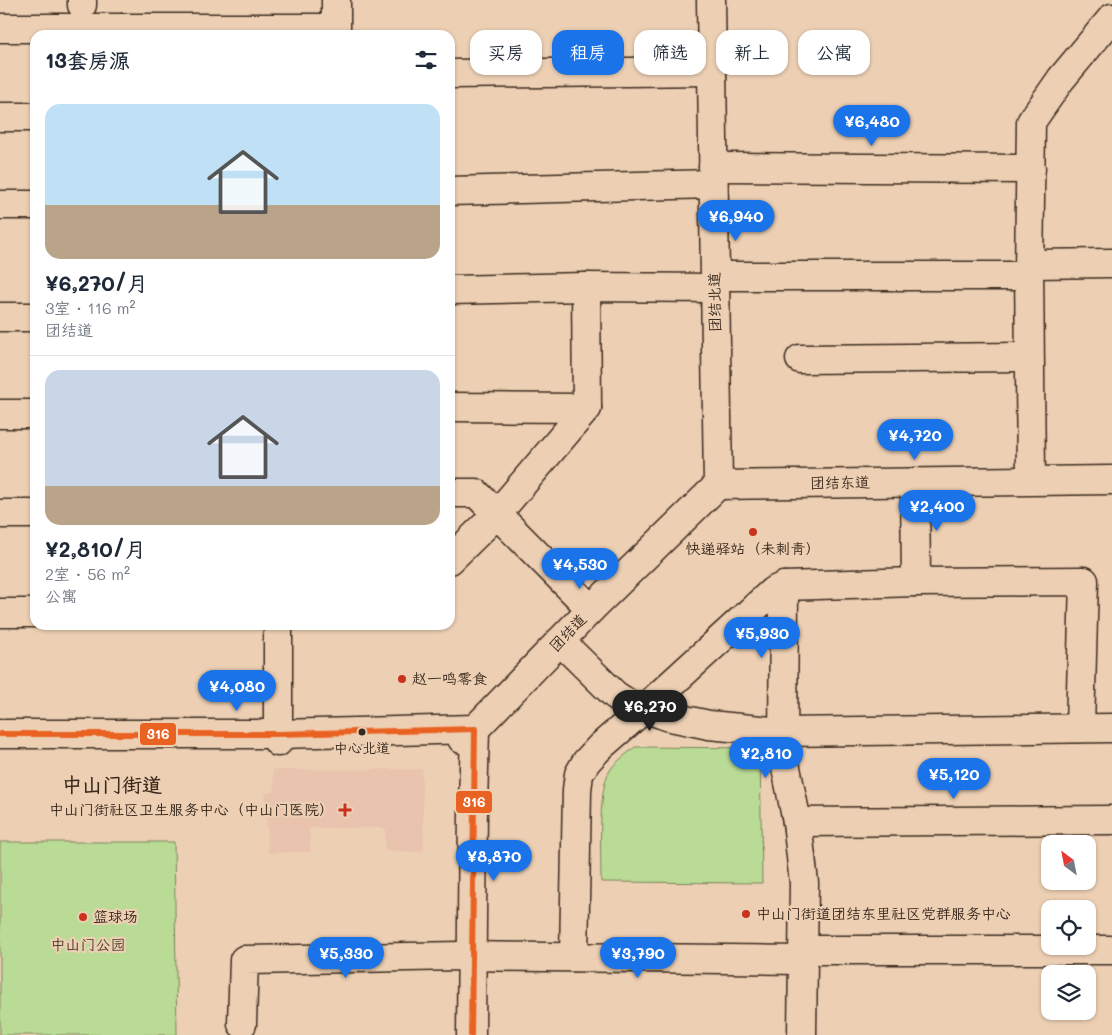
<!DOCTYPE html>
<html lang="zh">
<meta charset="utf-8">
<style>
body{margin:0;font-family:Mali,"LXGW WenKai TC",sans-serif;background:#f2f2f3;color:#1f2937;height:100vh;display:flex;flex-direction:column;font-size:19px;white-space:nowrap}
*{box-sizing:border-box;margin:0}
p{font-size:16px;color:#747a83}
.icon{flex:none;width:28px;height:28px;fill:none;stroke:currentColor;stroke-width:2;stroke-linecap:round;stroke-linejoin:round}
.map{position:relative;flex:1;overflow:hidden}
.sheet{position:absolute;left:30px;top:30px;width:425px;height:600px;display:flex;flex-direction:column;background:#fff;border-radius:15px;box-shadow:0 1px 4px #0004}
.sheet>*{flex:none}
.banner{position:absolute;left:470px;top:30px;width:475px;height:45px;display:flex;gap:10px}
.needle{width:32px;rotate:328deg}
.buttons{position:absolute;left:1041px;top:835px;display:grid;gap:10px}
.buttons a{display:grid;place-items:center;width:55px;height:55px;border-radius:10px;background:#fff;box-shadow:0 1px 4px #0004;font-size:25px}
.price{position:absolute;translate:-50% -42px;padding:0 11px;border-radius:18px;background:#1a73e8;color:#fff;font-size:16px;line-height:32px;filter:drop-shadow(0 1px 2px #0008)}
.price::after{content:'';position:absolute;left:50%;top:30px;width:15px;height:11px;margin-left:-8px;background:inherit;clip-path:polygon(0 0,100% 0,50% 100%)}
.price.current{background:#222;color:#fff}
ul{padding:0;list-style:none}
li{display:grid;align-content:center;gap:10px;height:265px;padding:0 15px}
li+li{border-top:1px solid #e0e1e3}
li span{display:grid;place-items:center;height:155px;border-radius:15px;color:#555}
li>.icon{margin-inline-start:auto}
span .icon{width:90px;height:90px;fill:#fffc;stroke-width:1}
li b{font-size:21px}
h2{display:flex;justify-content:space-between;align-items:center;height:60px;padding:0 15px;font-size:21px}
.pill{padding:0 18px;border-radius:15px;background:#fff;box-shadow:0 1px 4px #0004;font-size:18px;line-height:45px}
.pill.current{background:#1a73e8;color:#fff}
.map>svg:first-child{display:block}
</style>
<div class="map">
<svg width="1112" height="1035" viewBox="0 0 1112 1035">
<rect width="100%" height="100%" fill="#edd0b4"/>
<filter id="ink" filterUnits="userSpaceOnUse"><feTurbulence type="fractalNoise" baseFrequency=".02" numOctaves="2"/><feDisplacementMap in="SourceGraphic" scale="10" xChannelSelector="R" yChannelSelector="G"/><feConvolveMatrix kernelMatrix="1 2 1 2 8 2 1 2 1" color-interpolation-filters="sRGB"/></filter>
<g filter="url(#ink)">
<polygon fill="#e9c3ad" points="422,769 424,852 385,851 385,828 309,828 311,852 268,853 265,793 274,792 273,770"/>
<g fill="#b9db95" stroke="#7a825a">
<path d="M635 747 760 748 762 883 601 882C601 857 598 794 608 774 613 763 626 755 635 747Z"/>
<polygon points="0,842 174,842 177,1035 0,1035"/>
</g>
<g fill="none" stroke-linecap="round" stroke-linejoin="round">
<g stroke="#3b2a1e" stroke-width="31">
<g id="minor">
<polyline points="711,0 718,485"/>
<polyline points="82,5 82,0"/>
<polyline points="0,28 123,28"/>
<polyline points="123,35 123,28 336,28 336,0"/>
<polyline points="450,74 711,71"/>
<polyline points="0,117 35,117"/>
<polyline points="713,167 1031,169"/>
<polyline points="450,191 713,184"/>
<polyline points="0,205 35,205"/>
<polyline points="715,276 1029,276 1031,122 1061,79 1112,18"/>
<polyline points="450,290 586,287"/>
<polyline points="0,317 35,317"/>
<polyline points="800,359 1029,357"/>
<polyline points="450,407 587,408"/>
<polyline points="0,414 35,414"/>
<polyline points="1031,480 1029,264 1112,263"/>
<polyline points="915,482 916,582"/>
<polyline points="718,485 1112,480"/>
<polyline points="450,493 476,493 591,609"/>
<polyline points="0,514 35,514"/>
<polyline points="450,560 497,514 587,408 586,287 715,288"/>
<polyline points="784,586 783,753 797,822 804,883 802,1035"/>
<polyline points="0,613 35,613"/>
<polyline points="278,625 278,742"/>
<polyline points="560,641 615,695 629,704 645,708 666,716 709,725 782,732 1112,728"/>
<polyline points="0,734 278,734 475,729"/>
<polyline points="462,739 475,729 591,609 718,485"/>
<polyline points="797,822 1112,820"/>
<polyline points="803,950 1112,950"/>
<polyline points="574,957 577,790 579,774 586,762 600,747 645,708 773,591 784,586 916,582 1084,581 1080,728"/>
<polyline points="242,1024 244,960 461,956 803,960"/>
<polyline points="471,1035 473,807 475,729"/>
</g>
</g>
<use href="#minor" stroke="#edd0b4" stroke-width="28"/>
<g stroke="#edd0b4" stroke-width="10">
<polyline id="bus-1" points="0,734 278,734 475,729 471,1035"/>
</g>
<use href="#bus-1" stroke="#e96222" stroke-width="6"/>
</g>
</g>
<g fill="#c8321e" stroke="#edd0b4" stroke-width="2">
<circle cx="753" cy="532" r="5"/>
<circle cx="402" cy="679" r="5"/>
<path d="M342.5 802.5h5v5h5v5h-5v5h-5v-5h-5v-5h5z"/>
<circle cx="746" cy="914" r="5"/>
<circle cx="83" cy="917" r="5"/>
</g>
<circle fill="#3b2a1e" stroke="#edd0b4" stroke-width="2" cx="362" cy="732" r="4.5"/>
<g text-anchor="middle" stroke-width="4.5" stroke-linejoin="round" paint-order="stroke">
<g font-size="14" fill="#3b2a1e" stroke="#edd0b4">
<text x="362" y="753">中心北道</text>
</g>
<g font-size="15" fill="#3b2a1e" stroke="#edd0b4">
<text transform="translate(715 302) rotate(-91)" y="5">团结北道</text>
<text transform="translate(840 483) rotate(-1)" y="5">团结东道</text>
<text transform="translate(568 633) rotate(-46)" y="5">团结道</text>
</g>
<g font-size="15" fill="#3b2a1e" stroke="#edd0b4" text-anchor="start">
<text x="753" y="554" text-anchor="middle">快递驿站（未刺青）</text>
<text x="412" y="684">赵一鸣零食</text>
<text x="334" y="815" text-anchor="end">中山门街社区卫生服务中心（中山门医院）</text>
<text x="756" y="919">中山门街道团结东里社区党群服务中心</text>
<text x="93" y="922">篮球场</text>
</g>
<g font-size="15" fill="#483c2a" stroke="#edd0b4">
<text x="88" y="950">中山门公园</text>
</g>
<g font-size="20" font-weight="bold" fill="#3b2a1e" stroke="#edd0b4">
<text x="112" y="792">中山门街道</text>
</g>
</g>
<g stroke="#edd0b4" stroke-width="2">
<rect x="139" y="722" width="38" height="24" rx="5" fill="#e96222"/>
<rect x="455" y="790" width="38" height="24" rx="5" fill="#e96222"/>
</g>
<g font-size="14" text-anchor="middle" font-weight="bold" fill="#fff">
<text x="158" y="739">316</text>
<text x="474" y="807">316</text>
</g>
</svg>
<div class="buttons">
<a><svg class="needle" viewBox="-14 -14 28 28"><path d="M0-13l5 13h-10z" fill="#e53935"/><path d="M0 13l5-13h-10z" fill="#747a83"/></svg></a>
<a><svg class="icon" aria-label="locate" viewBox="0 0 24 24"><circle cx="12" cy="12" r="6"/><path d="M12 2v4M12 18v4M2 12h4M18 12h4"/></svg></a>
<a><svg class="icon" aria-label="layers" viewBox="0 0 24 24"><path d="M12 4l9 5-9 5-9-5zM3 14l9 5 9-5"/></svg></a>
</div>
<b class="price" style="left:872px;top:147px">¥6,480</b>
<b class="price" style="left:736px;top:242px">¥6,940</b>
<b class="price" style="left:915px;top:461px">¥4,720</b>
<b class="price" style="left:937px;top:532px">¥2,400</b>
<b class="price" style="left:580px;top:590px">¥4,530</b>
<b class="price" style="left:762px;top:659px">¥5,930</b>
<b class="price" style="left:237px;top:712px">¥4,080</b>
<b class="price current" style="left:650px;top:732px">¥6,270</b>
<b class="price" style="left:766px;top:779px">¥2,810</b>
<b class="price" style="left:954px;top:800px">¥5,120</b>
<b class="price" style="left:494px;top:882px">¥8,870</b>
<b class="price" style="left:346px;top:979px">¥5,330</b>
<b class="price" style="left:638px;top:979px">¥3,790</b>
<div class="banner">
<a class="pill">买房</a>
<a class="pill current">租房</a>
<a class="pill">筛选</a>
<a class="pill">新上</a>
<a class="pill">公寓</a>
</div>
<section class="sheet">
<h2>13套房源<svg class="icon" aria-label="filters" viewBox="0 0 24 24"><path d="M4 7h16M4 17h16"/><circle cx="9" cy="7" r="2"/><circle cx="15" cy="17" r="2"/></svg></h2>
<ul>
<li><span style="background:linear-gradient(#bfe0f5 65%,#b9a48a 0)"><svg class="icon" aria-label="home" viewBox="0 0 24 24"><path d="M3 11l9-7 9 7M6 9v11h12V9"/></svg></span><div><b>¥6,270/月</b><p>3室 · 116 m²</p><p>团结道</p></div></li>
<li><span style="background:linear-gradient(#c9d6e8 75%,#b9a48a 0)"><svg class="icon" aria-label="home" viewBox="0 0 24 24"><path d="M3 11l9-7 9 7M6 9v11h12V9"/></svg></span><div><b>¥2,810/月</b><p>2室 · 56 m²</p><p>公寓</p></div></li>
</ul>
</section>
</div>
